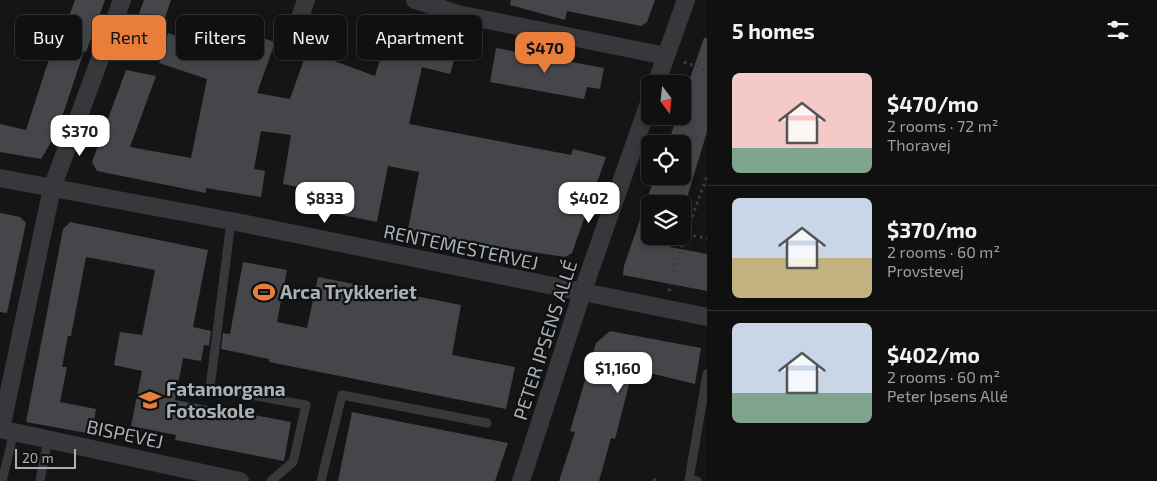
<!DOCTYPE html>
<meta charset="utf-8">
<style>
body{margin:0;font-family:"Exo 2",sans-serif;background:#191919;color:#f1f3f6;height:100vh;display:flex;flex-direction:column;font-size:19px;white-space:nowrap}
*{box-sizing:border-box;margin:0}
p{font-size:16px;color:#9c9d9f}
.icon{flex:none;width:28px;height:28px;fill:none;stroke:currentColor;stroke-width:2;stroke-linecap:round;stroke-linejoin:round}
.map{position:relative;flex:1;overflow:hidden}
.sheet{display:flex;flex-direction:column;background:#101010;width:450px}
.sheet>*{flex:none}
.top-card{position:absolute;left:15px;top:15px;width:475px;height:45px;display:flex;gap:10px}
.needle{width:32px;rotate:165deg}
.buttons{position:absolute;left:641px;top:75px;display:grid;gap:10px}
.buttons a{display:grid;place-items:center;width:50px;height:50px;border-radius:8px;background:#101010;box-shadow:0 2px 8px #0003,0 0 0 1px #303030;font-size:25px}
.scale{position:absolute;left:15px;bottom:12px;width:61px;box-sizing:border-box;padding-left:5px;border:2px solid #a7b0b6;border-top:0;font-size:14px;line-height:18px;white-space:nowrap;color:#a7b0b6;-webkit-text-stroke:4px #101011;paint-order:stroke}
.price{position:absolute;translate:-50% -42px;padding:0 11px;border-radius:10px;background:#fff;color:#222;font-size:16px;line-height:32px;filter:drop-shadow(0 1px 2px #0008)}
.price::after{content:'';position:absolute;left:50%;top:30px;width:15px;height:11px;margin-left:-8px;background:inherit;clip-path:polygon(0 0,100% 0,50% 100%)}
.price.selected{background:#e97d3a;color:#111}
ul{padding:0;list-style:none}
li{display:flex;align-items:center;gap:15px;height:125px;padding:0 25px}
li+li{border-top:1px solid #303030}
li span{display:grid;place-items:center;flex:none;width:140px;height:100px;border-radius:8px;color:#555}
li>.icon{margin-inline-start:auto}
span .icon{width:60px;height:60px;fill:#fffc;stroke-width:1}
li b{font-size:21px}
h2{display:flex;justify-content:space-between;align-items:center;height:60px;padding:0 25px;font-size:21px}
.chip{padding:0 18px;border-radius:8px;background:#101010;box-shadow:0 2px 8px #0003,0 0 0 1px #303030;font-size:18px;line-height:45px}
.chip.selected{background:#e97d3a;color:#111}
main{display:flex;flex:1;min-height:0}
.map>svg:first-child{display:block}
</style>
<main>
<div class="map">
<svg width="707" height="481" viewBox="0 0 707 481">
<rect width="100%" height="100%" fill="#151516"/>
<g fill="#444649">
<polygon points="75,0 105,0 86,52 84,51 57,132 41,159 0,152 0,124 26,130 51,53 55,54"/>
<polygon points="144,0 171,0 161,30 136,22"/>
<polygon points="511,0 655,0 647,22 641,26 567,11 565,20 510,5"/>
<polygon points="394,14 462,35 450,74 422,67 409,124 571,155 573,149 606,157 572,253 565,257 428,236 428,234 408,229 419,172 388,166 377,222 313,209 317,191 283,184 291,135 261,131 254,169 265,171 261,197 206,188 206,193 97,171 92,162 126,70 156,76 130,147 191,158 207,79 159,63 168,33 212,48 220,24 275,42 257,93 290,99 307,51 375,76"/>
<polygon points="704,38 707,38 707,132 685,204 650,204 650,236 674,236 670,247 707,254 707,291 623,275 624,266 655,176 682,176 682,144 668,144 677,116 682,116 682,101"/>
<polygon points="496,48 604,68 600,89 587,87 584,99 490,82"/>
<polygon points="0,213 20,217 26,223 7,313 0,312"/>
<polygon points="70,222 208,250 193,327 211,331 209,346 204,345 201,361 183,358 175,400 291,422 284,461 175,440 176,435 131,426 142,371 114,365 120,332 142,335 155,270 86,257 71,336 68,336 62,367 67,367 60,402 96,409 92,434 26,422 63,229"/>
<polygon points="243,262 287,270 277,322 307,328 318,277 461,305 452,355 515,367 506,409 269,362 269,359 221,349 223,333 230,334"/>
<polygon points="610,331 701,348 695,384 633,369 615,439 611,438 599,481 559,481 575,432 570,431 596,343"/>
<polygon points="352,412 508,443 495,481 338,481"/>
</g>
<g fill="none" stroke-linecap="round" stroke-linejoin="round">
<g stroke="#3c3f42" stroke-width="3" stroke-dasharray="2.5 4" stroke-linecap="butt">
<polyline points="684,62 707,70"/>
<polyline points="687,235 707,238"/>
<polyline points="669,291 675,265 707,176"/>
<polyline points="654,481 655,478"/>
</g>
<g stroke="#36383b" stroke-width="9">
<polyline points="231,221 210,388 306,405 293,462 271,481"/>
<polyline points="2,481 14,432"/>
<polyline points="40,481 48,439"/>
<polyline points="321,481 342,395 487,423"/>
<polyline points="697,481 689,480 707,374"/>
</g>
<g stroke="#36383b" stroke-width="18">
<polyline points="415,0 458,14 666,56"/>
<polyline points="297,27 306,0"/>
<polyline points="656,84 686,0"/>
<polyline points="0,178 231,221 707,317"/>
<polyline points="0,429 240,481"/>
<polyline points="1,429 52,188 122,0"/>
<polyline points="521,481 582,293 650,100"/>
</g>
</g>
<defs>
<g id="stadium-bare" transform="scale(1.725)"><path d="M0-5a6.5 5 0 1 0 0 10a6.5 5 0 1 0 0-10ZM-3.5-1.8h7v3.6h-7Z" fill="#e97d3a" stroke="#101011" stroke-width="2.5" paint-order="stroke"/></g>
<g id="university-bare" transform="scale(1.725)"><path d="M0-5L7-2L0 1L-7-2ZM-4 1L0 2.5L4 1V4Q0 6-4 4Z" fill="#e97d3a" stroke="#101011" stroke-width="2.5" paint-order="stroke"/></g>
</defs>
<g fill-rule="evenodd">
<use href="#stadium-bare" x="264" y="292"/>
<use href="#university-bare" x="150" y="400"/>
</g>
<g text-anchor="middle" stroke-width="4.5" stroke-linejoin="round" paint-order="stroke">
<g font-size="19" fill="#a7b0b6" stroke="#101011">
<text transform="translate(461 247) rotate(12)" y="7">RENTEMESTERVEJ</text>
<text transform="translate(545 340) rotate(-72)" y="7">PETER IPSENS ALLÉ</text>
<text transform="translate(125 434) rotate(12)" y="7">BISPEVEJ</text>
</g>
<g font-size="19" font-weight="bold" fill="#a7b0b6" stroke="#101011" text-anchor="start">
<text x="280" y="299">Arca Trykkeriet</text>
<text x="166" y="396">Fatamorgana<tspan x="166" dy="22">Fotoskole</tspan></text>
</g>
</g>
</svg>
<div class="buttons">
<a><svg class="needle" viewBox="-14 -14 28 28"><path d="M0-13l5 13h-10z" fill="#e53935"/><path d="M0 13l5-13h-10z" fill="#9c9d9f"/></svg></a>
<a><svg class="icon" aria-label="locate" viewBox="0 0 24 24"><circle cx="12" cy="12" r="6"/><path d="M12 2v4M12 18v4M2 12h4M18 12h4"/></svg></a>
<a><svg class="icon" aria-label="layers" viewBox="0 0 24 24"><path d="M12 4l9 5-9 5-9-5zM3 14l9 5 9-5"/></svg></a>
</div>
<div class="scale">20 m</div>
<b class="price selected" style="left:545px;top:74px">$470</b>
<b class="price" style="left:80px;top:157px">$370</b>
<b class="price" style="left:325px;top:224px">$833</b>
<b class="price" style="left:589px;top:224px">$402</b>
<b class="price" style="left:618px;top:394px">$1,160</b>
<div class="top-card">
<a class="chip">Buy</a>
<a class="chip selected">Rent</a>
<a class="chip">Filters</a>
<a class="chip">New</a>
<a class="chip">Apartment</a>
</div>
</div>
<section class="sheet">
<h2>5 homes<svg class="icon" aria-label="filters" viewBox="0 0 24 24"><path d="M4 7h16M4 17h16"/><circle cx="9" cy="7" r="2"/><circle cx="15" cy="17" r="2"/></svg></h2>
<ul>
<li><span style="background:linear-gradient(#f6c9c9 75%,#7fa58c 0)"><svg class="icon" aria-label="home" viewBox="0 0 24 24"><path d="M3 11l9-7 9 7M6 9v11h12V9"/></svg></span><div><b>$470/mo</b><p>2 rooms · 72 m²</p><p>Thoravej</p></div></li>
<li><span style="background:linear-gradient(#c9d6e8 60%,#c2b280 0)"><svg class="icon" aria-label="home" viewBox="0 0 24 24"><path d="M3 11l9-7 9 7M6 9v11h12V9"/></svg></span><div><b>$370/mo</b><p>2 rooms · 60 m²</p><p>Provstevej</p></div></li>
<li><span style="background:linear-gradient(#c9d6e8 70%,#7fa58c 0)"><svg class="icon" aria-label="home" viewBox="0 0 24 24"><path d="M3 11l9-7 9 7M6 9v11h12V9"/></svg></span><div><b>$402/mo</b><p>2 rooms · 60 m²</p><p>Peter Ipsens Allé</p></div></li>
</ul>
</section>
</main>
